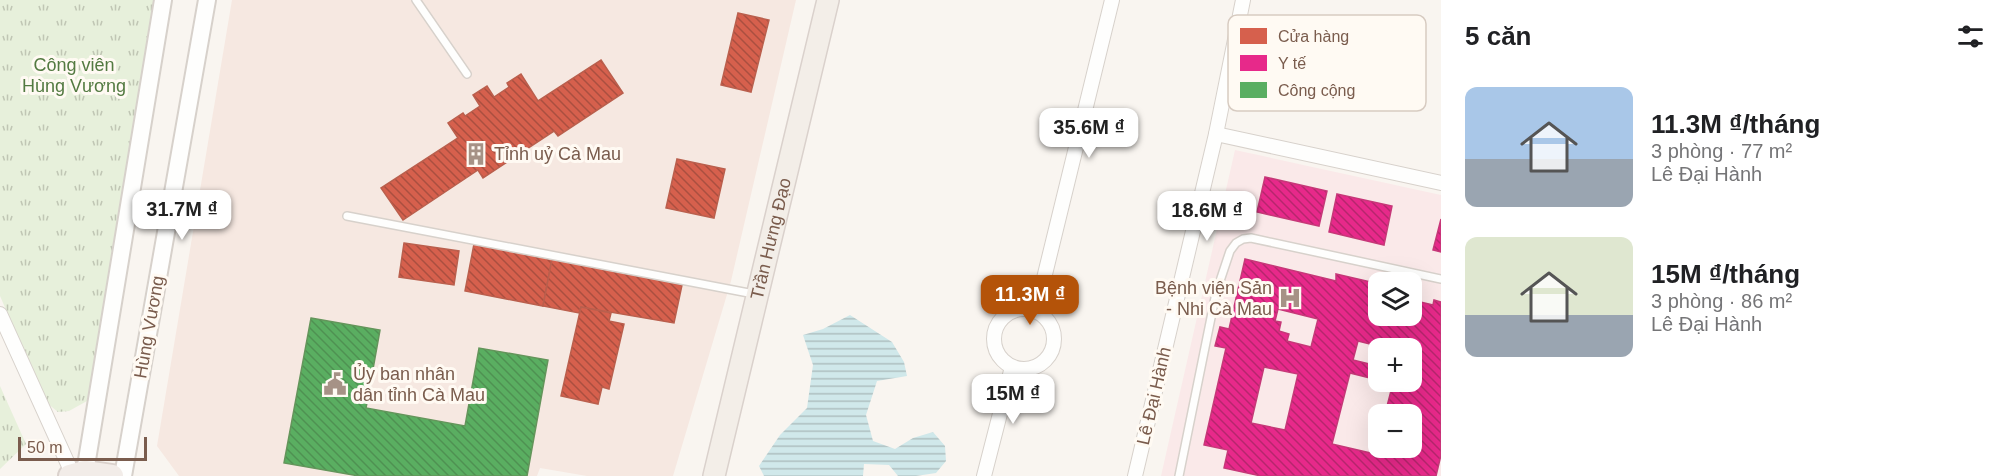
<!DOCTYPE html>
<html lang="vi">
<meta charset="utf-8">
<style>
body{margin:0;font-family:Arial,sans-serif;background:#f2f2f2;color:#202124;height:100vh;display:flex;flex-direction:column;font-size:22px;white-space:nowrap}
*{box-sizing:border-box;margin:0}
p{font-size:20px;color:#757577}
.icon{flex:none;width:33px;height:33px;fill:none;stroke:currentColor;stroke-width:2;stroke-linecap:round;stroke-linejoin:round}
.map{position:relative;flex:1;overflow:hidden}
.details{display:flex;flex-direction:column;background:#fff;width:570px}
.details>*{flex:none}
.buttons{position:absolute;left:1368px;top:272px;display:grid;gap:12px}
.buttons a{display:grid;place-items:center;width:54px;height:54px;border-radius:12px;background:#fff;box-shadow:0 6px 24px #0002;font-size:30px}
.scale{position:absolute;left:18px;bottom:15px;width:129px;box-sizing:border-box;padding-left:6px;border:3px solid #7a5c4d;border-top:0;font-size:16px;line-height:21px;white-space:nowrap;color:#7a5c4d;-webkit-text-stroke:4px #fffaf3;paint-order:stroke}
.price{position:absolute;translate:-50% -51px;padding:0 14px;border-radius:12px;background:#fff;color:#222;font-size:20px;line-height:39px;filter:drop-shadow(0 2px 3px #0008)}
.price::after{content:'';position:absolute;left:50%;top:36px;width:18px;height:14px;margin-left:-9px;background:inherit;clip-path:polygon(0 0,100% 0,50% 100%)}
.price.selected{background:#b45309;color:#fff}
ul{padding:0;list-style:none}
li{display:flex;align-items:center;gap:18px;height:150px;padding:0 24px}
li span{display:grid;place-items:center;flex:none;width:168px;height:120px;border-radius:12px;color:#555}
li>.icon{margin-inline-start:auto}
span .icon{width:72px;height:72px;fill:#fffc;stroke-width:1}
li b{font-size:26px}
h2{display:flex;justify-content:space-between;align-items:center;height:72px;padding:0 24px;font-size:26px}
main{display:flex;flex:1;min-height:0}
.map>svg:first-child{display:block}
</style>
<main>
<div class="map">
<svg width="1441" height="476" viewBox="0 0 1441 476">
<defs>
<pattern id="grass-tufts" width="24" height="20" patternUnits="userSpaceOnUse" patternTransform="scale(1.5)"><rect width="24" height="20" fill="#e7f0db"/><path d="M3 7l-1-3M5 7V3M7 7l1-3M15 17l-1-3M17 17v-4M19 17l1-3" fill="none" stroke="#c0c6b4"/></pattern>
<pattern id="water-rules" width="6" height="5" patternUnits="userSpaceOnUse" patternTransform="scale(1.5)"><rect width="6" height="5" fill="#d0e8ea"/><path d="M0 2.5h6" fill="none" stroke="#aebfc0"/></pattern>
<pattern id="shops-back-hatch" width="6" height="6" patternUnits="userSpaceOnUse" patternTransform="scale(1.5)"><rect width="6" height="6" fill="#d6604d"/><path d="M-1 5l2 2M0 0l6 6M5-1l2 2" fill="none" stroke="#aa4f40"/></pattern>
<pattern id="health-back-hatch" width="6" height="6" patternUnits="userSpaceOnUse" patternTransform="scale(1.5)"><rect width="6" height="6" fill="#e7298a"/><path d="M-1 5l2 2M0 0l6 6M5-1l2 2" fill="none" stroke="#b6266d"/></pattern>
<pattern id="public-back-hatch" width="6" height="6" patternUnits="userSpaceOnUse" patternTransform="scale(1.5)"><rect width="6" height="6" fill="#5aae61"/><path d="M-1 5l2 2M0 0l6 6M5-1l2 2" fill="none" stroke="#4f9152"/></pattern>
</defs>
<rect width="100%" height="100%" fill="#f9f5f0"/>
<polygon fill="#f6e8e1" points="232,0 796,0 731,281 673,476 587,476 540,468 537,476 179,476 157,446"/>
<path fill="#fae9e9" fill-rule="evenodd" d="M1235 150 1441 195V476H1161ZM1378 282H1412V315H1378ZM1378 348H1412V381H1378ZM1378 414H1412V447H1378Z"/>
<g fill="url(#grass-tufts)">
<polygon points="0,0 164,0 87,401 69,411 58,412 47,403 0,296"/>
<polygon points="0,386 26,444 0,469"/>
</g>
<polygon fill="url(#water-rules)" points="850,315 892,342 904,362 907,376 877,381 866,415 873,441 895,449 913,438 933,432 945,446 946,461 936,473 916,476 898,476 889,465 864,464 863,476 764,476 759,466 780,435 807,408 813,365 803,335 823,329"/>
<g fill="url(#shops-back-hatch)" stroke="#ba5f4d" stroke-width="1.5">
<polygon points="738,13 769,20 751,92 721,85"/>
<polygon points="601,60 623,93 558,136 554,131 483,178 478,170 403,220 381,188 458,138 448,123 463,113 465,116 480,106 473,95 487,86 494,97 509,87 507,83 521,74 538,101"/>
<polygon points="677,159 725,169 714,218 666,208"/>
<polygon points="404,243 459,251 454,285 399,277"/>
<polygon points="474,244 552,259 543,306 465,291"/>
<polygon points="552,259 682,285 674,323 581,307 579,313 543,306"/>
<polygon points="581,307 611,313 609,321 624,324 609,389 602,387 598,404 561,396"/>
</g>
<g fill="url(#health-back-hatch)" stroke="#c63878" stroke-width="1.5" fill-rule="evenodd">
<polygon points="1265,177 1327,191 1319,226 1257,212"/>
<polygon points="1337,194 1392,206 1384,245 1329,232"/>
<polygon points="1441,219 1441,252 1433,250"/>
<path d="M1245 259 1336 281V274L1371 282 1369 291 1378 293V315H1412V300L1433 305 1434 300 1441 302V455L1436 476H1261L1224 468 1228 450 1204 445 1226 348 1215 346 1220 327 1229 329ZM1278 309 1318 319 1311 347 1287 341 1289 334 1279 331 1281 322 1275 321ZM1358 341 1386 348H1412V381H1384L1393 383 1385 414H1412V447H1378V440L1375 454 1332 444 1350 373 1378 380V366L1353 360ZM1264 367 1298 374 1285 430 1251 423Z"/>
</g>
<polygon fill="url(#public-back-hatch)" stroke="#64955b" stroke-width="1.5" points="311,318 380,330 366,408 465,426 479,348 548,360 527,476 359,476 284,463"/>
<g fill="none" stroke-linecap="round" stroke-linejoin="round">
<g stroke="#d7d1cb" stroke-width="10">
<g id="service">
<polyline points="416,0 467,74"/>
<polyline points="347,216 754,294"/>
<polyline points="1179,476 1216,293 1230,251 1236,243 1243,239 1251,238 1441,279"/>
</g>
</g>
<g stroke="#d7d1cb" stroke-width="16">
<g id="minor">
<polyline points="1216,134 1441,183"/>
<circle cx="1024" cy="339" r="30"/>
<polyline points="1036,311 1112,0"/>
<polyline points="0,314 73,475"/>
<polyline points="984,476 1012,367"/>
<polyline points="1135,476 1216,134 1243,0"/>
</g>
</g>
<g stroke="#d7d1cb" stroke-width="20">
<g id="tertiary">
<polyline points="85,472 163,0"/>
<polyline points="123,476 207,0"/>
</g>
</g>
<g stroke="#dad1cc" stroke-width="24">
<g id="primary">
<path id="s1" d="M714 476 828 0"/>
</g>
</g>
<g stroke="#dad1cc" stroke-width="26">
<polyline id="trunk" points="70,476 85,472 112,476"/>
</g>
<use href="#service" stroke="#fefefd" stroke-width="7"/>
<use href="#minor" stroke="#fefefd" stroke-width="14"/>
<use href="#tertiary" stroke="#fefefd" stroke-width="16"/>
<use href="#primary" stroke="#f3eee8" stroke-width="21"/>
<use href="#trunk" stroke="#f2ece8" stroke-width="22"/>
</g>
<defs>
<g id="building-bare" transform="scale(1.8)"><path d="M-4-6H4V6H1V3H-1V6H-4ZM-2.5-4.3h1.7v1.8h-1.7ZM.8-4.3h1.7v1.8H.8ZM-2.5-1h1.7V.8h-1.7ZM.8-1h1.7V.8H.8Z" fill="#a69286" stroke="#fffaf3" stroke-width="2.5" paint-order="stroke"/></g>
<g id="hospital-bare" transform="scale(1.8)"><path d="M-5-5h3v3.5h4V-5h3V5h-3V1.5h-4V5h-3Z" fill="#a69286" stroke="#fffaf3" stroke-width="2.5" paint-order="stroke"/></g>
<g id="civic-bare" transform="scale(1.8)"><path d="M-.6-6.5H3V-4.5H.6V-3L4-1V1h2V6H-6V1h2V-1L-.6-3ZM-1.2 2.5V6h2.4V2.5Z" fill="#a69286" stroke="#fffaf3" stroke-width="2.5" paint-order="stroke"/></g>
</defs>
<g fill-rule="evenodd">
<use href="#building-bare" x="476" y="154"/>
<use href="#hospital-bare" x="1290" y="298"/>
<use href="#civic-bare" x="335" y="384"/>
</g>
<g text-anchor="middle" stroke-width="6" stroke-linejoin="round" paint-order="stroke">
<g font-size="18" fill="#537a41" stroke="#fffaf3">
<text x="74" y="71">Công viên<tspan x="74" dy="21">Hùng Vương</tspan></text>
</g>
<g font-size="18" fill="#7a5c4d" stroke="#fffaf3" text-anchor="start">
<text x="494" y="160">Tỉnh uỷ Cà Mau</text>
<text x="1272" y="294" text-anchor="end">Bệnh viện Sản<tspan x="1272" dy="21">- Nhi Cà Mau</tspan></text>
<text x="353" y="380">Ủy ban nhân<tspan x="353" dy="21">dân tỉnh Cà Mau</tspan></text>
</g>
<g font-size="18" fill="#7a5c4d" stroke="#fffaf3">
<text dy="6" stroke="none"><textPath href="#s1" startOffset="244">Trần Hưng Đạo</textPath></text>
<text transform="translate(149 327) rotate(-80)" y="6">Hùng Vương</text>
<text transform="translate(1154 396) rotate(-77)" y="6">Lê Đại Hành</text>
</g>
</g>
<rect x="1228" y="15" width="198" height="96" rx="9" fill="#fffaf3" stroke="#d7cbc1" stroke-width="1.5"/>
<rect x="1240" y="28" width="27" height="16" fill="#d6604d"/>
<rect x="1240" y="55" width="27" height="16" fill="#e7298a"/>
<rect x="1240" y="82" width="27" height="16" fill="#5aae61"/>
<g font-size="16" fill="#7a5c4d">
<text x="1278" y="42">Cửa hàng</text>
<text x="1278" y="69">Y tế</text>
<text x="1278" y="96">Công cộng</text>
</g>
</svg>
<div class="buttons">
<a><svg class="icon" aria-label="layers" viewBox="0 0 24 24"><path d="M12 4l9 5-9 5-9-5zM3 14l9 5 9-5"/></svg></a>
<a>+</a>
<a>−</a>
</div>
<div class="scale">50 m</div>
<b class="price" style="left:1089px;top:159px">35.6M ₫</b>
<b class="price" style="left:182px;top:241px">31.7M ₫</b>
<b class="price" style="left:1207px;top:242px">18.6M ₫</b>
<b class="price selected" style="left:1030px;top:326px">11.3M ₫</b>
<b class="price" style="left:1013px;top:425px">15M ₫</b>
</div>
<section class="details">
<h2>5 căn<svg class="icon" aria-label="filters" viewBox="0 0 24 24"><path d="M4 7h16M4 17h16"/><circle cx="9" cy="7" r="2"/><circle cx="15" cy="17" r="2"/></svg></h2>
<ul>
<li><span style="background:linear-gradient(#a9c7e8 60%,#9aa5b1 0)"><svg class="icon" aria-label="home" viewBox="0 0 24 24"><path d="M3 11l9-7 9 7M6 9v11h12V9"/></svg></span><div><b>11.3M ₫/tháng</b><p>3 phòng · 77 m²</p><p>Lê Đại Hành</p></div></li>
<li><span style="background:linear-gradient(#dfe7d0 65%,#9aa5b1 0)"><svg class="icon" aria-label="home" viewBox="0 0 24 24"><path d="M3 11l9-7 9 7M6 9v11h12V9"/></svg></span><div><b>15M ₫/tháng</b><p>3 phòng · 86 m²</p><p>Lê Đại Hành</p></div></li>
</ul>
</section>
</main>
